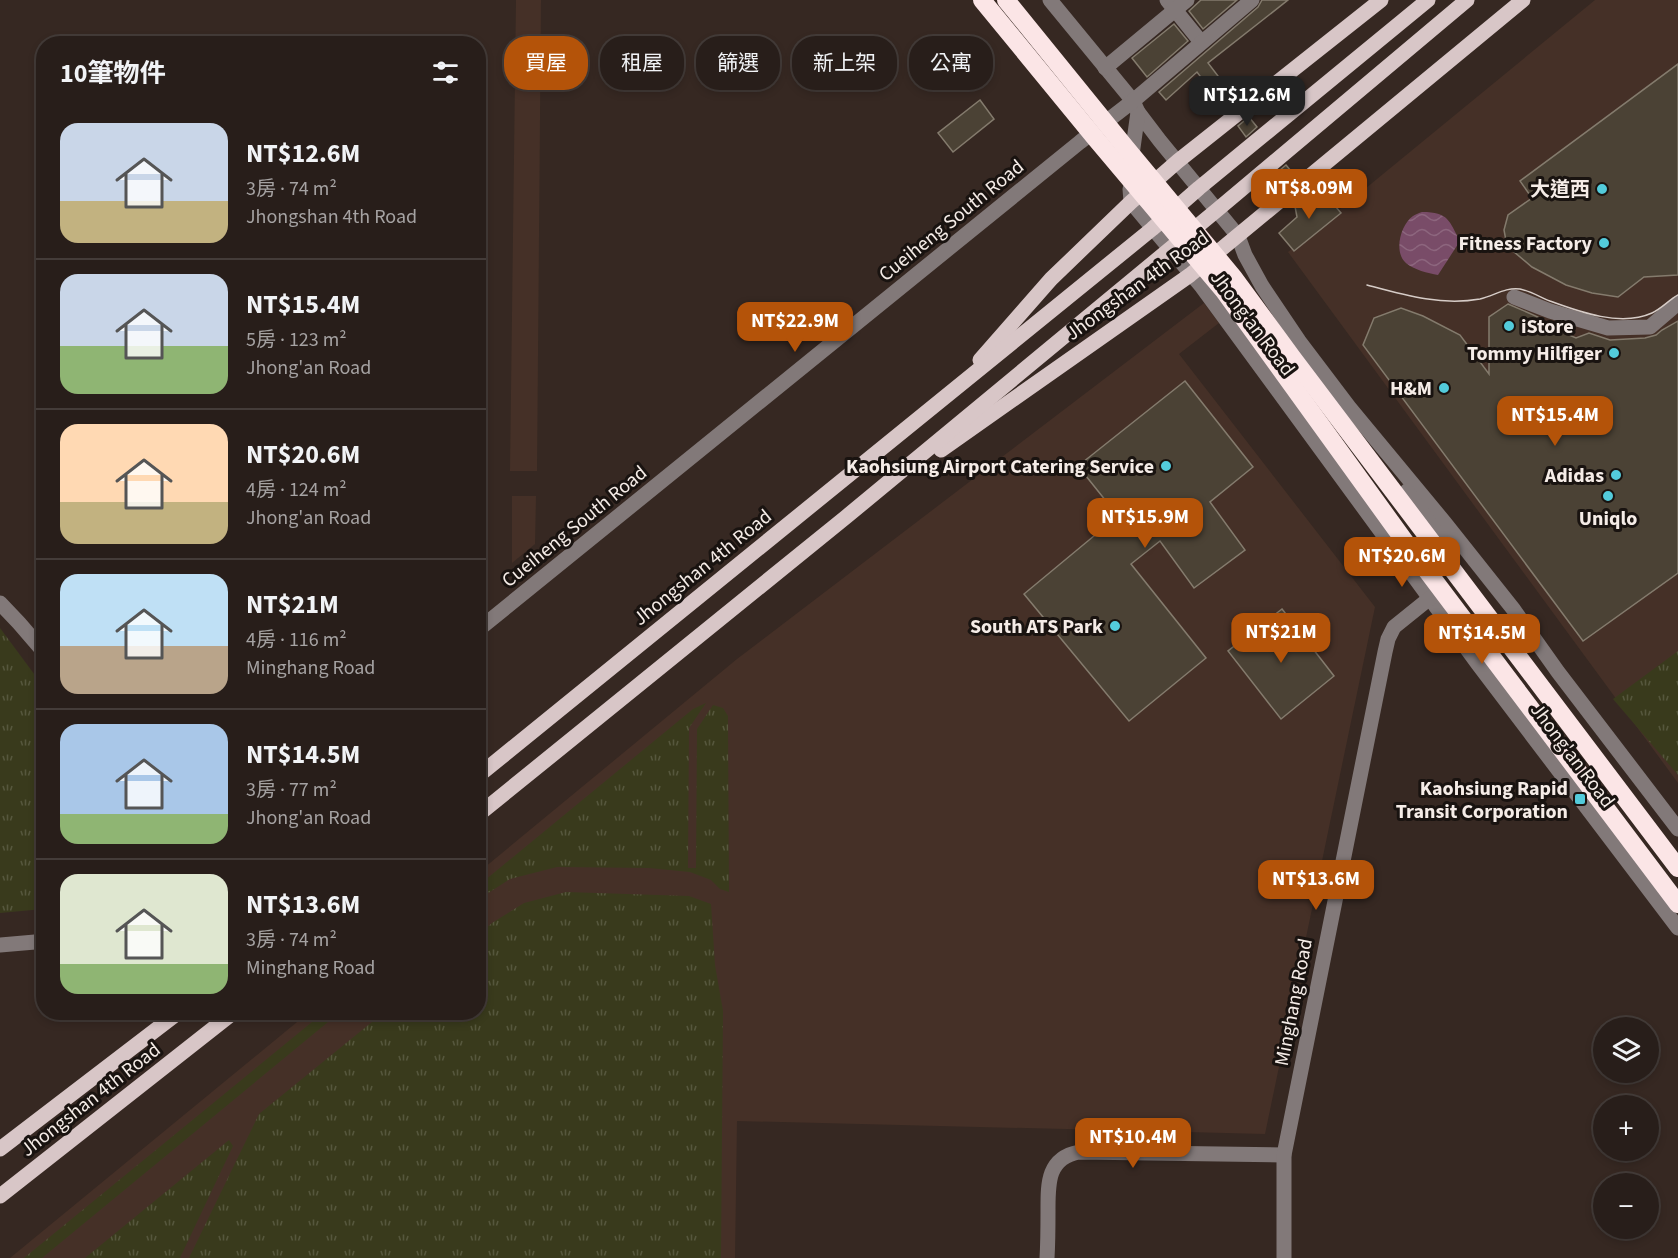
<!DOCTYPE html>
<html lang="zh-TW">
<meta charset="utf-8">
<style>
body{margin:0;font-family:"Source Sans 3","Noto Sans TC",sans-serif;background:#302723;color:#f1f3f6;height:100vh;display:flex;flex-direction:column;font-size:22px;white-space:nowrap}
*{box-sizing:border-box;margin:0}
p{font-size:20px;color:#a5a2a2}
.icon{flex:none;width:33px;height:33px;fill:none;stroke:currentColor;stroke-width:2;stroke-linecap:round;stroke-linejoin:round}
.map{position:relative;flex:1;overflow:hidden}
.sheet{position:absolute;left:36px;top:36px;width:450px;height:984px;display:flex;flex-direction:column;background:#281e1a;border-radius:24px;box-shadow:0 3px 9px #0003,0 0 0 2px #443c39}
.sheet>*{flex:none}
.guide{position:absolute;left:504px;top:36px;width:570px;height:54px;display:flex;gap:12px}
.fabs{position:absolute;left:1593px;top:1017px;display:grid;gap:12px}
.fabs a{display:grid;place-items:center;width:66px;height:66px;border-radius:50%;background:#281e1a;box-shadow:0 3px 9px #0003,0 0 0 2px #443c39;font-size:30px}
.price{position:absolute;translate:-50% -51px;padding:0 14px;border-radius:12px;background:#b45309;color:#fff;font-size:20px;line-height:39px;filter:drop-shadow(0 2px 3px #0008)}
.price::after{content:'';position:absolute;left:50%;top:36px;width:18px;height:14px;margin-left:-9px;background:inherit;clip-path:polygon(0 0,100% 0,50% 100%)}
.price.current{background:#222;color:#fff}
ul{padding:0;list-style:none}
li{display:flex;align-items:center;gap:18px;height:150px;padding:0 24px}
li+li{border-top:2px solid #443c39}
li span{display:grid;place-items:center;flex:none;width:168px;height:120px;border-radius:18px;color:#555}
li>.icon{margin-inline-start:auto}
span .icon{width:72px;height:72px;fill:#fffc;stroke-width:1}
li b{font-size:26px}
h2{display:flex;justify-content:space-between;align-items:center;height:72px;padding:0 24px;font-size:26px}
.tag{padding:0 21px;border-radius:24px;background:#281e1a;box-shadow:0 3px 9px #0003,0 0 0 2px #443c39;font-size:21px;line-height:54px}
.tag.current{background:#b45309;color:#fff}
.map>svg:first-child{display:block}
</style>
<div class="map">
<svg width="1678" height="1258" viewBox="0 0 1678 1258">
<defs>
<pattern id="grass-tufts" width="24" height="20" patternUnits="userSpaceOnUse" patternTransform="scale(1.5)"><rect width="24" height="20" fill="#393a1c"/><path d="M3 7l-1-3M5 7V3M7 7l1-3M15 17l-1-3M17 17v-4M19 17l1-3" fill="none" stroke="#56573d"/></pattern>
<pattern id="water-waves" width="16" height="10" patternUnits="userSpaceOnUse" patternTransform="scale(1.5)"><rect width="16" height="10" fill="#794c68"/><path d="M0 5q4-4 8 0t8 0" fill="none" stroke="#8d667e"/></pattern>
</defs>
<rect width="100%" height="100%" fill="#362822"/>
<g fill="#453027">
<polygon points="516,0 541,0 537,471 510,471"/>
<polygon points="1595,0 1678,0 1678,783 1288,252"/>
<polygon points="1204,303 1219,323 1179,354 1375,607 1265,1134 737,1121 735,1258 10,1258 308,1013 478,1012 479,872 737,659"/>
<polygon points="512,496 536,496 535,544 512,563"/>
</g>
<g fill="url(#grass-tufts)">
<polygon points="0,628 43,686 43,909 0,913"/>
<polygon points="1678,651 1678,775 1613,699"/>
<polygon points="706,703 689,728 688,868 696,868 697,729 713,705 723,708 728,716 729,892 720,889 711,880 690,872 649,868 557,867 510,879 479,899 479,885 693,709"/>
<polygon points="566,892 689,896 711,904 715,965 723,1011 721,1258 189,1258 259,1114 383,1013 478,1012 479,934 492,923 524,903"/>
<polygon points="323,1013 339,1013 42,1258 24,1258"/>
<polygon points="229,1140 233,1146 180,1258 85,1258"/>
</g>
<path fill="url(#water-waves)" d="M1422 212C1449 212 1449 221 1460 241L1438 275C1428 273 1414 270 1406 263 1393 252 1401 224 1413 216 1416 214 1419 213 1422 212Z"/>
<g fill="#4b4235" stroke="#847b6d" stroke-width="1.5">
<polygon points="1201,0 1237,0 1203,29 1189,11"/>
<polygon points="1262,0 1288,0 1208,63 1237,101 1226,110 1197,72 1166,100 1159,92 1258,7"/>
<polygon points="1174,24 1188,41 1147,77 1132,58"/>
<polygon points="1678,64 1678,275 1644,277 1618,297 1592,293 1566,285 1532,267 1507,246 1504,230 1508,215 1532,198 1520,181"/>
<polygon points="980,100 994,119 953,152 938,133"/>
<polygon points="1249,117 1257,127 1246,137 1238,126"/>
<polygon points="1286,165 1295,176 1283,186 1274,175"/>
<polygon points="1306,192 1314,202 1325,194 1341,213 1294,251 1279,233 1297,217 1294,201"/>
<polygon points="1508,304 1538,317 1543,324 1576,338 1589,333 1610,340 1645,338 1656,335 1662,330 1678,321 1678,573 1583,641 1363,345 1374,318 1401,308 1423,316 1460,335 1489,374 1489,317"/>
<polygon points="1185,381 1253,467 1210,502 1245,550 1194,588 1160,541 1131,564 1206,658 1129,721 1024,594 1118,516 1078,466"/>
<polygon points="1282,609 1334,676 1281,719 1228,651"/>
</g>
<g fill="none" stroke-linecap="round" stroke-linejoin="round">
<g stroke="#827979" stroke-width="15">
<polyline points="1050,0 1133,101 1138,112 1160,141 1238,236 1245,255 1262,286 1299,341 1349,407 1445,523 1514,610 1558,672 1678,829"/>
<polyline points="1167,0 1201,42"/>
<polyline points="1105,68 1187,0"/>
<polyline points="1131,162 1138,112"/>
<polyline points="1130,189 1131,202 1202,287 1478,664 1678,928"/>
<polyline points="1514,297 1550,311 1608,328 1650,327 1678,303"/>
<polyline points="1407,491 1452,555"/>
<polyline points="0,603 19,623 44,652"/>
<polyline points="478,630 1080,142 1133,101 1252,0"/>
<polyline points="0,945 35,942 44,940"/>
<path d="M1047 1258C1048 1242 1048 1227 1048 1211 1048 1184 1047 1158 1079 1152L1284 1155"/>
<polyline points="1284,1258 1284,1155 1385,652 1388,639 1394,627 1430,598"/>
</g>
<g stroke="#d8c6c7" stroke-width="15">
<polyline points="980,360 1051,279 1131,202 1178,161 1381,0"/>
<polyline points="941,450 1190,275 1523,0"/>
<polyline points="478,776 1152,229 1199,188 1428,0"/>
<polyline points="478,815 846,517 1217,210 1467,0"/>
<polyline points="0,1149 179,1012"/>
<polyline points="0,1196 234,1012"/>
</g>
<g stroke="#fbe5e6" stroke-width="18">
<polyline points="982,0 1096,139 1224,291 1406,543 1678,904"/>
<polyline points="1006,0 1126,148 1234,278 1292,357 1678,868"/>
</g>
<path stroke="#d6ccc7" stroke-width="1.5" d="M1367 285C1404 295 1441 306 1480 299 1494 296 1505 287 1520 289 1530 291 1540 297 1550 301 1580 312 1621 327 1652 313 1661 309 1669 300 1678 295"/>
</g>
<g fill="#53cbdb" stroke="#191310" stroke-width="2">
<circle cx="1602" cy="189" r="6"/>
<circle cx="1604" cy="243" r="6"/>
<circle cx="1509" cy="326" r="6"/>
<circle cx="1614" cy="353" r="6"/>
<circle cx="1444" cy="388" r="6"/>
<circle cx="1166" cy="466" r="6"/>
<circle cx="1616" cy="475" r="6"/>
<circle cx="1608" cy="496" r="6"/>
<circle cx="1115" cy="626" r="6"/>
<rect x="1574" y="793" width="12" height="12" rx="3"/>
</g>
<g text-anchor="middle" stroke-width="6" stroke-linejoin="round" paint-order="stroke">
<g font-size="20" font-weight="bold" fill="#f5ece7" stroke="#191310" text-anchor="end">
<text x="1590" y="196">大道西</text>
<text x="1592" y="250">Fitness Factory</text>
<text x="1521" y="333" text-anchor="start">iStore</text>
<text x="1602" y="360">Tommy Hilfiger</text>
<text x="1432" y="395">H&amp;M</text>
<text x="1154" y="473">Kaohsiung Airport Catering Service</text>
<text x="1604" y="482">Adidas</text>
<text x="1608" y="525" text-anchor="middle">Uniqlo</text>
<text x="1103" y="633">South ATS Park</text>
<text x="1568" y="795">Kaohsiung Rapid<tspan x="1568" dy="23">Transit Corporation</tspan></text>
</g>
<g font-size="20" fill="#f5ece7" stroke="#191310">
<text transform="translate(951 220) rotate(-39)" y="7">Cueiheng South Road</text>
<text transform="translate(1137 285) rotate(-36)" y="7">Jhongshan 4th Road</text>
<text transform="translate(1253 323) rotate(53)" y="7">Jhong'an Road</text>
<text transform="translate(574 526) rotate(-39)" y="7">Cueiheng South Road</text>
<text transform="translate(702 567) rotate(-39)" y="7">Jhongshan 4th Road</text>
<text transform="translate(1573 755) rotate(53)" y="7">Jhong'an Road</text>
<text transform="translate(1293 1002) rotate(-79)" y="7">Minghang Road</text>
<text transform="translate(90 1099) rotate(-38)" y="7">Jhongshan 4th Road</text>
</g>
</g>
</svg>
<div class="fabs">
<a><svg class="icon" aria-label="layers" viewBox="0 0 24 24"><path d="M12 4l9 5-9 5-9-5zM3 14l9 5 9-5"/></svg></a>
<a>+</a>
<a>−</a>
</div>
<b class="price current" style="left:1247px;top:127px">NT$12.6M</b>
<b class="price" style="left:1309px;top:220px">NT$8.09M</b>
<b class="price" style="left:795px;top:353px">NT$22.9M</b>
<b class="price" style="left:1555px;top:447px">NT$15.4M</b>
<b class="price" style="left:1145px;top:549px">NT$15.9M</b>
<b class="price" style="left:1402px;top:588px">NT$20.6M</b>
<b class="price" style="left:1281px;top:664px">NT$21M</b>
<b class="price" style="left:1482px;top:665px">NT$14.5M</b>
<b class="price" style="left:1316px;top:911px">NT$13.6M</b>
<b class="price" style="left:1133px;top:1169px">NT$10.4M</b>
<div class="guide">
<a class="tag current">買屋</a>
<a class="tag">租屋</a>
<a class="tag">篩選</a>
<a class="tag">新上架</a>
<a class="tag">公寓</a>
</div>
<section class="sheet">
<h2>10筆物件<svg class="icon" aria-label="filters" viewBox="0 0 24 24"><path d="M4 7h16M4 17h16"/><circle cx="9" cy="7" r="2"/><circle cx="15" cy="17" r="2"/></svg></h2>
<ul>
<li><span style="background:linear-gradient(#c9d6e8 65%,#c2b280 0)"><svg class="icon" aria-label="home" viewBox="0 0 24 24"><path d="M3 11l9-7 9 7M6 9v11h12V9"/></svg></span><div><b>NT$12.6M</b><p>3房 · 74 m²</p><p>Jhongshan 4th Road</p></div></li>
<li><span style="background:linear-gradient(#c9d6e8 60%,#8fb573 0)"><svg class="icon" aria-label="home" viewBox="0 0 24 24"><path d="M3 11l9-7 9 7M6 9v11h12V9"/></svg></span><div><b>NT$15.4M</b><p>5房 · 123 m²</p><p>Jhong'an Road</p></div></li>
<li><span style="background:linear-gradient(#ffd9b3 65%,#c2b280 0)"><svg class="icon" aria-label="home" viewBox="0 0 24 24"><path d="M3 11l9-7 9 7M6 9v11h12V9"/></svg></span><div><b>NT$20.6M</b><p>4房 · 124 m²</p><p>Jhong'an Road</p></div></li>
<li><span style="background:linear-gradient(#bfe0f5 60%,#b9a48a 0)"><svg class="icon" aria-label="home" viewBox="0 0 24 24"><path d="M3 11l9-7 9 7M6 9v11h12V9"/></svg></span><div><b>NT$21M</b><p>4房 · 116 m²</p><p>Minghang Road</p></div></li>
<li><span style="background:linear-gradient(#a9c7e8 75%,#8fb573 0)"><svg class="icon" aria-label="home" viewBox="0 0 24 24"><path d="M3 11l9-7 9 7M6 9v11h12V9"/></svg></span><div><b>NT$14.5M</b><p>3房 · 77 m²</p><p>Jhong'an Road</p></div></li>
<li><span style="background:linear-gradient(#dfe7d0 75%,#8fb573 0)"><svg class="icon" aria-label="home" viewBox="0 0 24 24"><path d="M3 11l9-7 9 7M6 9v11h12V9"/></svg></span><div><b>NT$13.6M</b><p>3房 · 74 m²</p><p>Minghang Road</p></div></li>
</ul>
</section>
</div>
